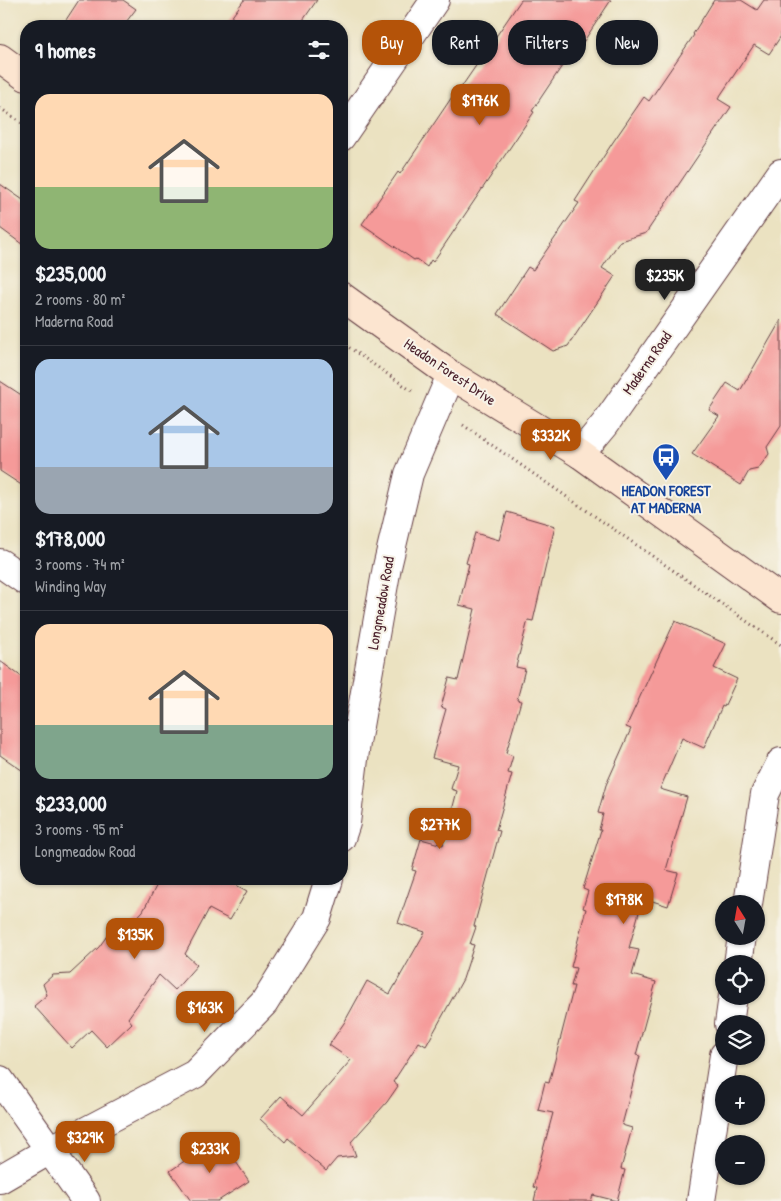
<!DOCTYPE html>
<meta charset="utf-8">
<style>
body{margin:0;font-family:"Patrick Hand",sans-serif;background:#242831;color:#f1f3f6;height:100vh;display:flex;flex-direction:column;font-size:19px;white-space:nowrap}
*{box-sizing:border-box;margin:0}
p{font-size:16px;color:#9ea1a6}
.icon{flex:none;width:28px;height:28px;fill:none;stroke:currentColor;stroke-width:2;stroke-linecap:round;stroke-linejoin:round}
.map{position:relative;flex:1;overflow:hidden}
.sheet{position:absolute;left:20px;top:20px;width:328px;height:865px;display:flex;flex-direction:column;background:#171b24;border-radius:20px;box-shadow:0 1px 4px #0004}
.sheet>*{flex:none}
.guide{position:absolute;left:362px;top:20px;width:342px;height:45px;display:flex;gap:10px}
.needle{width:32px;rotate:349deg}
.fabs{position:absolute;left:715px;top:895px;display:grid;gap:10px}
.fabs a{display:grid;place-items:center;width:50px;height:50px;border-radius:50%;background:#171b24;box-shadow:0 1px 4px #0004;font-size:25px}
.price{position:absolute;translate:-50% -42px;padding:0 11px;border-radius:10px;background:#b45309;color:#fff;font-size:16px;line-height:32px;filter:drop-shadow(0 1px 2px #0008)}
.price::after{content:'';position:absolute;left:50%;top:30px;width:15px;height:11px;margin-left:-8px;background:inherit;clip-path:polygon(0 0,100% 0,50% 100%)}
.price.active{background:#222;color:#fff}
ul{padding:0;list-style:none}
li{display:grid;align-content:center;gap:10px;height:265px;padding:0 15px}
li+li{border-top:1px solid #363941}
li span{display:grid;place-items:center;height:155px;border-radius:15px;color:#555}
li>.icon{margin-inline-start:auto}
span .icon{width:90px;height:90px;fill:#fffc;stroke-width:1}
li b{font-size:21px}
h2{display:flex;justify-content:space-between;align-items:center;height:60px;padding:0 15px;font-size:21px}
.tag{padding:0 18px;border-radius:20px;background:#171b24;box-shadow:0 1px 4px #0004;font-size:18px;line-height:45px}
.tag.active{background:#b45309;color:#fff}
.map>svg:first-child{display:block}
</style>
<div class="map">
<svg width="781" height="1201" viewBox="0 0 781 1201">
<rect width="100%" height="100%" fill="#f7f3e8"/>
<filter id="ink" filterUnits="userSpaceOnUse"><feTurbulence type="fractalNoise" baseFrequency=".02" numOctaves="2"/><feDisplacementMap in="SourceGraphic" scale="10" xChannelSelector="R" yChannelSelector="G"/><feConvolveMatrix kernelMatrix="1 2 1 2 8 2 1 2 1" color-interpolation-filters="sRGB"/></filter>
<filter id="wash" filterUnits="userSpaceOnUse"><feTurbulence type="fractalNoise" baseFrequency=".0096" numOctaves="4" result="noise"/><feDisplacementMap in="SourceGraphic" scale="20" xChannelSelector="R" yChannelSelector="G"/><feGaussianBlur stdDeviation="1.12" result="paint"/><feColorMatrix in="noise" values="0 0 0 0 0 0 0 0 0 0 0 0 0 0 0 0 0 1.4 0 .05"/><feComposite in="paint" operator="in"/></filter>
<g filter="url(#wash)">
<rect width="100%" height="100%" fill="#ebe2c1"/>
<g id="blocks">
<g fill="#f59a99">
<polygon points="79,0 123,0 136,9 123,26 62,26"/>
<polygon points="244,0 317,0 299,26 225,26"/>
<polygon points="521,0 611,0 580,47 576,45 532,111 534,112 433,262 431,260 427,267 416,259 414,260 362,224 398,172 400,174 458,88 460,89"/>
<polygon points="714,0 741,0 757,10 764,0 781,0 781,36 769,54 754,45 718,99 731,107 646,233 620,241 602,268 615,276 568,346 553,351 497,314 528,267 533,270 579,203 575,201 613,142 644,97 649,101 694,35 693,34"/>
<polygon points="0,184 26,202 26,247 0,228"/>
<polygon points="781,320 781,426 767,447 769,454 758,469 749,471 741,485 692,454 719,416 709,410 727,383 740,391"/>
<polygon points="0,381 26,398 26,488 0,471"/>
<polygon points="507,512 555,526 533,621 528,620 516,667 525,669 517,700 521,701 506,753 513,756 508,773 512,774 496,830 500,831 474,926 476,927 470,944 474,945 463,979 426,1046 419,1042 393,1082 398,1086 387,1102 351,1142 356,1156 337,1158 326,1171 288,1138 285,1142 260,1119 281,1096 303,1115 351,1060 329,1045 344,1023 367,981 390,994 425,932 398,923 416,871 412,870 421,839 443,845 457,791 451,789 458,765 432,758 446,709 441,707 449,678 458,680 475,609 459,605 469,564 466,563 475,533 499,540"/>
<polygon points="675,621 726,644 714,668 737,679 724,707 722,706 704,748 682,738 660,789 687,797 666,870 678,873 668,906 643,898 629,948 639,950 632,975 656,982 636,1055 640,1056 622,1125 632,1128 621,1169 625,1170 617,1201 593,1195 591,1201 534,1201 537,1188 533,1187 553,1113 538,1110 545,1082 549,1083 574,986 571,986 576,968 571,967 586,909 583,908 588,891 583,889 601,830 599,830 603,814 598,813 606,785 631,729 626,727"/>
<polygon points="0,661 26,680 26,773 0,755"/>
<polygon points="160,879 225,879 247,891 230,920 209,909 185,954 197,965 175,990 159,975 128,1018 132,1023 107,1047 91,1030 72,1048 34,1006 47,995 43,984 53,975 70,974 99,947 114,926 125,930 143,911"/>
<polygon points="219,1137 249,1181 218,1201 191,1201 170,1171"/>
</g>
</g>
</g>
<g filter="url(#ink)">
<use href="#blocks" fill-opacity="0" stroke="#623c42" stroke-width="1"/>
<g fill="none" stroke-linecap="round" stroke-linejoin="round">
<g stroke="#623c42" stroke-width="30">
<g id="street">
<polyline points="341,137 435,0"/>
<polyline points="580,454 605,424 781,173"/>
<polyline points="0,563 26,581"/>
<polyline points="341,838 346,823 356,743 387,567 409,474 451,375"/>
<polyline points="748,904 765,794 781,762"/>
<polyline points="738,964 742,936"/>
<polyline points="729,1024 733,996"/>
<polyline points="0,1080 86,1201"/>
<polyline points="0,1179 50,1150 195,1074 264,1003 317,918 329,879"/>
<polyline points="701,1201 724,1055"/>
</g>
</g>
<g stroke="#623c42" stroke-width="30">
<g id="secondary">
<polyline points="0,58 26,77"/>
<polyline points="341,296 451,375 580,454 781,599"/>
</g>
</g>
<g stroke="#623c42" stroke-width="3" stroke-dasharray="1 4" stroke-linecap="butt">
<polyline points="0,108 26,126"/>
<polyline points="341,342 412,391"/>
<polyline points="463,425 781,645"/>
</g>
<use href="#street" stroke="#fff" stroke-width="28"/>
<use href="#secondary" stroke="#fce5d0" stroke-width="28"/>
</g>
</g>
<defs>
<g id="bus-pin" transform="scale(1.4375)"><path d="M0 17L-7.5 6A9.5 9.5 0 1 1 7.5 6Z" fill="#1a4fb4" stroke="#f7f3e8"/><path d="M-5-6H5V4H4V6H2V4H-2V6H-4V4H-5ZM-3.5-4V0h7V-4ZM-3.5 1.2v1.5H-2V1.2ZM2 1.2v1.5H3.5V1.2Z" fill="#fff"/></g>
</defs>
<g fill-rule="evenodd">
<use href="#bus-pin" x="666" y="457"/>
</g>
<g text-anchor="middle" stroke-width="4" stroke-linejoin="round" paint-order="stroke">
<g font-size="15" fill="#4a1f2b" stroke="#f7f3e8">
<text transform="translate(647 363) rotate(-55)" y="5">Maderna Road</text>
<text transform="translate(450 372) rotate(34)" y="5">Headon Forest Drive</text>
<text transform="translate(381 603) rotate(-80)" y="5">Longmeadow Road</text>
</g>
<g font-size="15" font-weight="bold" fill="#164399" stroke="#f7f3e8">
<text x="666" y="496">HEADON FOREST<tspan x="666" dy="17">AT MADERNA</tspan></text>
</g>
</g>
</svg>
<div class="fabs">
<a><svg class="needle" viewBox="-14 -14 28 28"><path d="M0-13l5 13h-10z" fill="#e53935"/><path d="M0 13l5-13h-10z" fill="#9ea1a6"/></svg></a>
<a><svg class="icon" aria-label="locate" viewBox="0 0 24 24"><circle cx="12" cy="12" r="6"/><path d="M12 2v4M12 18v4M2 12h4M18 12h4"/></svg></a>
<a><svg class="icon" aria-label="layers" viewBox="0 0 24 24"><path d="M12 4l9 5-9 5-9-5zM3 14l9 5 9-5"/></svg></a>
<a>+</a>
<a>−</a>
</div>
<b class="price" style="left:480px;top:126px">$176K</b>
<b class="price active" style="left:665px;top:301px">$235K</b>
<b class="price" style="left:551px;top:461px">$332K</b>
<b class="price" style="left:440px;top:850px">$277K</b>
<b class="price" style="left:624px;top:925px">$178K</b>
<b class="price" style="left:135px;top:960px">$135K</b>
<b class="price" style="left:205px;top:1033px">$163K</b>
<b class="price" style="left:85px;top:1163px">$329K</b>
<b class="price" style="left:210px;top:1174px">$233K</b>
<div class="guide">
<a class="tag active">Buy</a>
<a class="tag">Rent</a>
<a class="tag">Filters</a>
<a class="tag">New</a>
</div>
<section class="sheet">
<h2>9 homes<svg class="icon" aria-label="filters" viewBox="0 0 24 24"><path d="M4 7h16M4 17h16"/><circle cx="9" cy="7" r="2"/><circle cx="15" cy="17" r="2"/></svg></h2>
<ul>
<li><span style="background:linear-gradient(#ffd9b3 60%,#8fb573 0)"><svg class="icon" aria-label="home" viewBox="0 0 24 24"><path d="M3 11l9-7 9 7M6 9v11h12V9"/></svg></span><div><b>$235,000</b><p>2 rooms · 80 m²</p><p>Maderna Road</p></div></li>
<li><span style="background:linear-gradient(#a9c7e8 70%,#9aa5b1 0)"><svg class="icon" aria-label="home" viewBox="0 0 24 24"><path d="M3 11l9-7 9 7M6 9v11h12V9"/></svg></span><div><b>$178,000</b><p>3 rooms · 74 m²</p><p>Winding Way</p></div></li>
<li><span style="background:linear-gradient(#ffd9b3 65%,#7fa58c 0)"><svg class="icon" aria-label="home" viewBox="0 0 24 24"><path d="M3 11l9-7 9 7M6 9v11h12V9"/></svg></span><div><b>$233,000</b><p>3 rooms · 95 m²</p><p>Longmeadow Road</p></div></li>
</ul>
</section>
</div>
